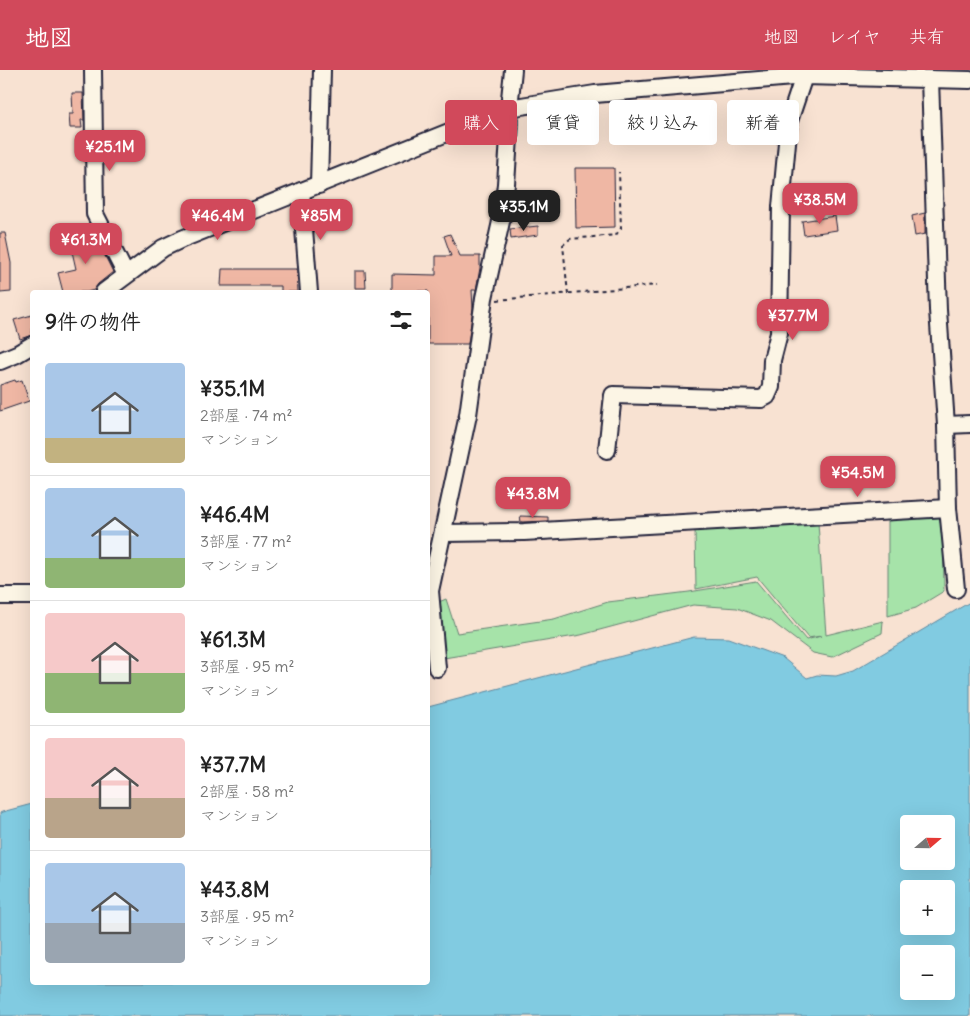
<!DOCTYPE html>
<html lang="ja">
<meta charset="utf-8">
<style>
body{margin:0;font-family:Delius,"Klee One",sans-serif;background:#f2f2f2;color:#222;height:100vh;display:flex;flex-direction:column;font-size:19px;white-space:nowrap}
*{box-sizing:border-box;margin:0}
p{font-size:16px;color:#767676}
.icon{flex:none;width:28px;height:28px;fill:none;stroke:currentColor;stroke-width:2;stroke-linecap:round;stroke-linejoin:round}
.map{position:relative;flex:1;overflow:hidden}
.panel{position:absolute;left:30px;top:220px;width:400px;height:695px;display:flex;flex-direction:column;background:#fff;border-radius:5px;box-shadow:0 5px 20px #0002}
.panel>*{flex:none}
.guide{position:absolute;left:445px;top:30px;width:450px;height:45px;display:flex;gap:10px}
.needle{width:32px;rotate:70deg}
.buttons{position:absolute;left:900px;top:745px;display:grid;gap:10px}
.buttons a{display:grid;place-items:center;width:55px;height:55px;border-radius:5px;background:#fff;box-shadow:0 5px 20px #0002;font-size:25px}
.price{position:absolute;translate:-50% -42px;padding:0 11px;border-radius:10px;background:#d1495b;color:#fff;font-size:16px;line-height:32px;filter:drop-shadow(0 1px 2px #0008)}
.price::after{content:'';position:absolute;left:50%;top:30px;width:15px;height:11px;margin-left:-8px;background:inherit;clip-path:polygon(0 0,100% 0,50% 100%)}
.price.on{background:#222;color:#fff}
ul{padding:0;list-style:none}
li{display:flex;align-items:center;gap:15px;height:125px;padding:0 15px}
li+li{border-top:1px solid #e0e0e0}
li span{display:grid;place-items:center;flex:none;width:140px;height:100px;border-radius:5px;color:#555}
li>.icon{margin-inline-start:auto}
span .icon{width:60px;height:60px;fill:#fffc;stroke-width:1}
li b{font-size:21px}
h2{display:flex;justify-content:space-between;align-items:center;height:60px;padding:0 15px;font-size:21px}
.pill{padding:0 18px;border-radius:5px;background:#fff;box-shadow:0 5px 20px #0002;font-size:18px;line-height:45px}
.pill.on{background:#d1495b;color:#fff}
header{display:flex;align-items:center;gap:30px;box-sizing:border-box;height:70px;padding:0 25px;background:#d1495b;color:#fff}
header strong{font-size:24px}
nav{display:flex;gap:28px;margin-inline-start:auto;font-size:18px}
.map>svg:first-child{display:block}
</style>
<header>
<strong>地図</strong>
<nav><a>地図</a><a>レイヤ</a><a>共有</a></nav>
</header>
<div class="map">
<svg width="970" height="946" viewBox="0 0 970 946">
<rect width="100%" height="100%" fill="#f8e2d2"/>
<filter id="ink" filterUnits="userSpaceOnUse"><feTurbulence type="fractalNoise" baseFrequency=".02" numOctaves="2"/><feDisplacementMap in="SourceGraphic" scale="10" xChannelSelector="R" yChannelSelector="G"/><feConvolveMatrix kernelMatrix="1 2 1 2 8 2 1 2 1" color-interpolation-filters="sRGB"/></filter>
<g filter="url(#ink)">
<g fill="#a6e3a9" stroke="#648272">
<polygon points="943,444 944,521 916,538 888,546 888,447"/>
<polygon points="818,453 826,565 883,551 882,563 832,587 813,583 771,551 737,538 693,535 581,565 444,588 439,532 446,529 457,563 554,549 608,532 689,522 756,511 806,570 821,566 808,568 757,507 696,519 695,459"/>
</g>
<path fill="#81cbe1" stroke="#5b879f" fill-rule="evenodd" d="M970 532V946H0V743L2 742 32 734V912H428V637L694 567 728 568 783 588 807 608 817 605 836 606 853 601ZM909 754H946V791H909ZM909 819H946V856H909ZM909 884H946V921H909Z"/>
<g fill="#efb7a4" stroke="#22223b">
<polygon points="72,23 83,23 84,50 81,50 82,58 70,58 69,44 73,44"/>
<polygon points="581,36 584,68 574,68 573,52 564,52 562,40"/>
<polygon points="575,98 614,98 615,157 576,158"/>
<polygon points="925,143 925,164 915,166 912,146"/>
<polygon points="835,146 837,160 804,165 802,151"/>
<polygon points="538,156 538,165 511,169 510,159"/>
<polygon points="91,158 113,202 98,214 94,220 87,222 63,222 58,203 76,199 69,168 79,166 78,162"/>
<polygon points="0,163 5,163 11,193 11,222 0,223"/>
<polygon points="450,164 460,186 480,186 480,198 476,220 472,220 473,238 468,274 428,274 428,221 392,221 392,204 436,205 436,186 451,186 444,166"/>
<polygon points="222,199 297,199 298,222 281,222 281,216 221,216"/>
<polygon points="355,201 365,201 366,218 355,218"/>
<polygon points="32,245 32,265 20,269 14,250"/>
<polygon points="15,310 16,312 22,310 29,331 0,341 0,315"/>
<polygon points="520,446 548,447 548,451 521,452"/>
</g>
<g fill="none" stroke-linecap="round" stroke-linejoin="round">
<g stroke="#22223b" stroke-width="20">
<g id="minor">
<polyline points="93,0 95,144 126,205"/>
<polyline points="930,9 938,240 946,355 948,438 956,519"/>
<polyline points="319,115 322,0"/>
<polyline points="301,121 309,222"/>
<polyline points="104,222 163,178 182,169 509,38 595,24 804,6 970,10"/>
<polyline points="0,291 17,284 32,275"/>
<polyline points="946,355 970,354"/>
<polyline points="607,380 613,325 761,329 767,326 771,317 772,290 779,263 781,137 789,51 804,6 808,0"/>
<polyline points="444,463 524,462 948,438"/>
<polyline points="0,526 32,526"/>
<polyline points="437,598 430,521 468,345 484,228 502,147 506,114 510,52 509,38 513,0"/>
</g>
</g>
<g stroke="#22223b" stroke-width="2" stroke-dasharray="4 4" stroke-linecap="butt">
<polyline points="568,224 563,175 570,169 616,165 621,158 619,102"/>
<polyline points="497,230 657,215"/>
</g>
<use href="#minor" stroke="#fcf5e5" stroke-width="16"/>
</g>
</g>
</svg>
<div class="buttons">
<a><svg class="needle" viewBox="-14 -14 28 28"><path d="M0-13l5 13h-10z" fill="#e53935"/><path d="M0 13l5-13h-10z" fill="#767676"/></svg></a>
<a>+</a>
<a>−</a>
</div>
<b class="price" style="left:110px;top:102px">¥25.1M</b>
<b class="price" style="left:820px;top:155px">¥38.5M</b>
<b class="price on" style="left:524px;top:162px">¥35.1M</b>
<b class="price" style="left:218px;top:171px">¥46.4M</b>
<b class="price" style="left:321px;top:171px">¥85M</b>
<b class="price" style="left:86px;top:195px">¥61.3M</b>
<b class="price" style="left:793px;top:271px">¥37.7M</b>
<b class="price" style="left:858px;top:428px">¥54.5M</b>
<b class="price" style="left:533px;top:449px">¥43.8M</b>
<div class="guide">
<a class="pill on">購入</a>
<a class="pill">賃貸</a>
<a class="pill">絞り込み</a>
<a class="pill">新着</a>
</div>
<section class="panel">
<h2>9件の物件<svg class="icon" aria-label="filters" viewBox="0 0 24 24"><path d="M4 7h16M4 17h16"/><circle cx="9" cy="7" r="2"/><circle cx="15" cy="17" r="2"/></svg></h2>
<ul>
<li><span style="background:linear-gradient(#a9c7e8 75%,#c2b280 0)"><svg class="icon" aria-label="home" viewBox="0 0 24 24"><path d="M3 11l9-7 9 7M6 9v11h12V9"/></svg></span><div><b>¥35.1M</b><p>2部屋 · 74 m²</p><p>マンション</p></div></li>
<li><span style="background:linear-gradient(#a9c7e8 70%,#8fb573 0)"><svg class="icon" aria-label="home" viewBox="0 0 24 24"><path d="M3 11l9-7 9 7M6 9v11h12V9"/></svg></span><div><b>¥46.4M</b><p>3部屋 · 77 m²</p><p>マンション</p></div></li>
<li><span style="background:linear-gradient(#f6c9c9 60%,#8fb573 0)"><svg class="icon" aria-label="home" viewBox="0 0 24 24"><path d="M3 11l9-7 9 7M6 9v11h12V9"/></svg></span><div><b>¥61.3M</b><p>3部屋 · 95 m²</p><p>マンション</p></div></li>
<li><span style="background:linear-gradient(#f6c9c9 60%,#b9a48a 0)"><svg class="icon" aria-label="home" viewBox="0 0 24 24"><path d="M3 11l9-7 9 7M6 9v11h12V9"/></svg></span><div><b>¥37.7M</b><p>2部屋 · 58 m²</p><p>マンション</p></div></li>
<li><span style="background:linear-gradient(#a9c7e8 60%,#9aa5b1 0)"><svg class="icon" aria-label="home" viewBox="0 0 24 24"><path d="M3 11l9-7 9 7M6 9v11h12V9"/></svg></span><div><b>¥43.8M</b><p>3部屋 · 95 m²</p><p>マンション</p></div></li>
</ul>
</section>
</div>
